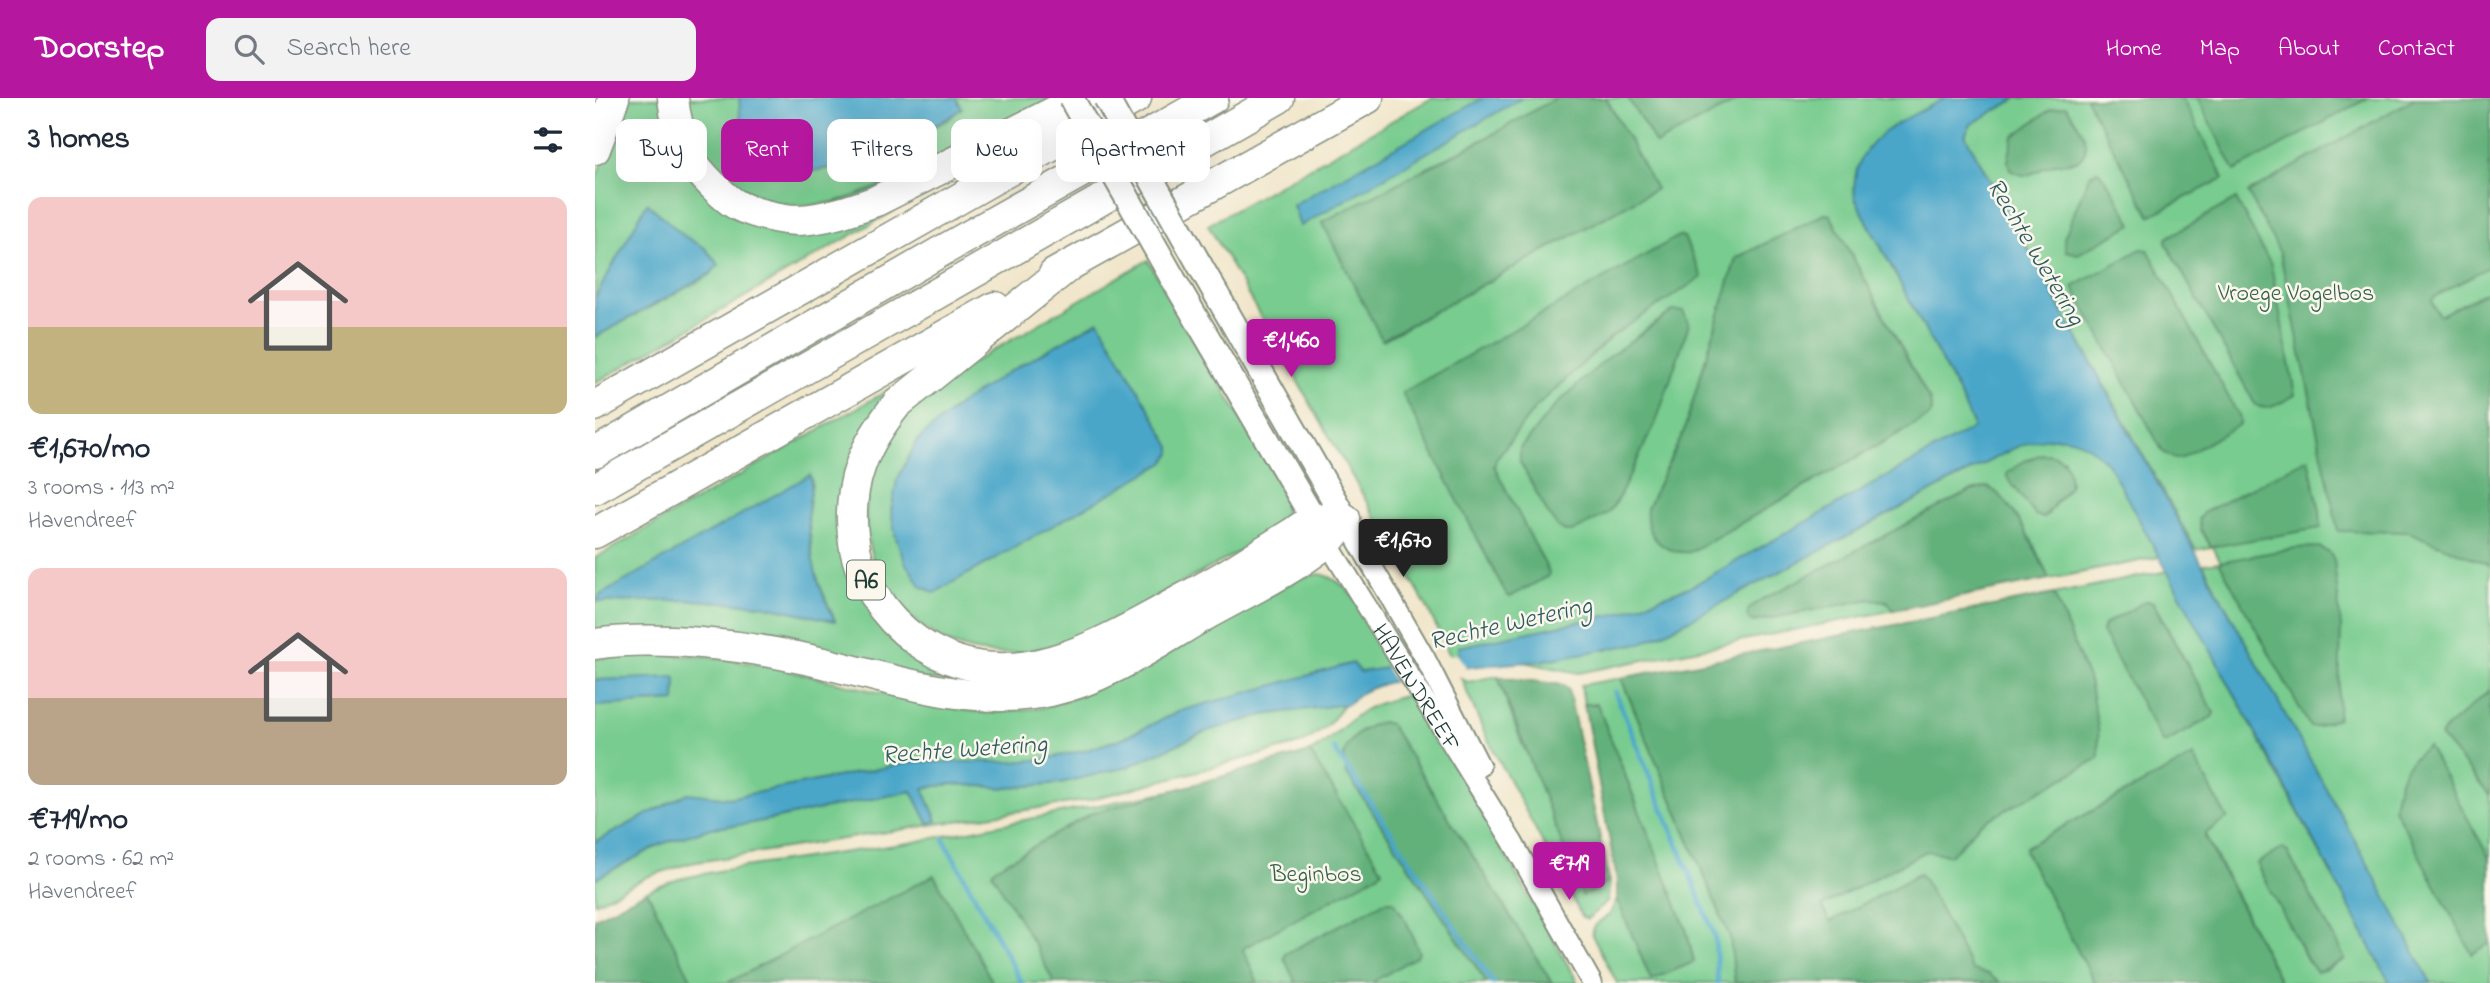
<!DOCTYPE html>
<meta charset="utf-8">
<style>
body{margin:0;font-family:"Indie Flower",sans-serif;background:#f2f2f3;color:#1f2937;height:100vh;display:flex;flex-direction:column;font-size:26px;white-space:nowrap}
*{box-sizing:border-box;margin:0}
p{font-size:23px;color:#747a83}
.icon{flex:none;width:38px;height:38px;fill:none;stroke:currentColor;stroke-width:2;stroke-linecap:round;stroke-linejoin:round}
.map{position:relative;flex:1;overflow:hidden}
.side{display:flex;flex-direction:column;background:#fff;width:595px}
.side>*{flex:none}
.banner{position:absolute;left:21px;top:21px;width:665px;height:63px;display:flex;gap:14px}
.price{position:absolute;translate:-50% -60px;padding:0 16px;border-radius:7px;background:#b5179e;color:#fff;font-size:23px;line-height:46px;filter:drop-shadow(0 2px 4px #0008)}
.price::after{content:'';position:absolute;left:50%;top:42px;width:21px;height:16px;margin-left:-10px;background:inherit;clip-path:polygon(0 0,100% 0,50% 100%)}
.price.selected{background:#222;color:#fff}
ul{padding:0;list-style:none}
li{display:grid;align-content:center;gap:14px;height:371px;padding:0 28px}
li span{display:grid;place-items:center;height:217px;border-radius:14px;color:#555}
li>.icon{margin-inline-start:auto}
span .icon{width:126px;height:126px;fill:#fffc;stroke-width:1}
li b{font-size:30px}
h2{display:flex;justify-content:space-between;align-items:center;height:84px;padding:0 28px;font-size:30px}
.chip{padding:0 24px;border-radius:14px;background:#fff;box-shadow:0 7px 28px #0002;font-size:24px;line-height:63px}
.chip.selected{background:#b5179e;color:#fff}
header{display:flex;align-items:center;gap:42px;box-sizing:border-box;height:98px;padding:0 35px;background:#b5179e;color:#fff}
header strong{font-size:33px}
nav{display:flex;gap:38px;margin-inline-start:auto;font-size:24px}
.search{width:490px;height:63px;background:#f2f2f3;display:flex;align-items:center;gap:18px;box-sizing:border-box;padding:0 24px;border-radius:14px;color:#747a83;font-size:26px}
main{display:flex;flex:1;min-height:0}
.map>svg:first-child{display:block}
</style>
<header>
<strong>Doorstep</strong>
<div class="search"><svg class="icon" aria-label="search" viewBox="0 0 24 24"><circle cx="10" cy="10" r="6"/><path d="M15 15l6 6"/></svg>Search here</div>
<nav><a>Home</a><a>Map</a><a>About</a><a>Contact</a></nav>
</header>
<main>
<section class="side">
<h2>3 homes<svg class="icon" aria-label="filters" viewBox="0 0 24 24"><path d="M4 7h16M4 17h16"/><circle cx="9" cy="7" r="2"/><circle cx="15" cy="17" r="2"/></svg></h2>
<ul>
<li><span style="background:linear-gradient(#f6c9c9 60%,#c2b280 0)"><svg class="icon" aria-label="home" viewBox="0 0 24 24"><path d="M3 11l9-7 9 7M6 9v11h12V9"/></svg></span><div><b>€1,670/mo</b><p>3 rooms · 113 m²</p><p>Havendreef</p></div></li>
<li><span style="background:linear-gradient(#f6c9c9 60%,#b9a48a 0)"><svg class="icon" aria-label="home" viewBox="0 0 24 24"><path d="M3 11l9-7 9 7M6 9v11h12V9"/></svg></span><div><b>€719/mo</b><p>2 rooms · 62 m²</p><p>Havendreef</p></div></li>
</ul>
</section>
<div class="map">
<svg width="1895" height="885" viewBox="0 0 1895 885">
<rect width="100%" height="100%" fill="#fbf7ec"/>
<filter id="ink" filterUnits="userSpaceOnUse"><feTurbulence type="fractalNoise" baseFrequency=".0143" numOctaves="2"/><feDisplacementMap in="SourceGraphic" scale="14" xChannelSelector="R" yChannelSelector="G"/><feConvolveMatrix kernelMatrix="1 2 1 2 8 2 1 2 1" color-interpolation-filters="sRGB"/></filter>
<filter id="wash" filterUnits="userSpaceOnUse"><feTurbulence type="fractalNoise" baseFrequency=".00686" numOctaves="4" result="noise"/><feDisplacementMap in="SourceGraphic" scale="28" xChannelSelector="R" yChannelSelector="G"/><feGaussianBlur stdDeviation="1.57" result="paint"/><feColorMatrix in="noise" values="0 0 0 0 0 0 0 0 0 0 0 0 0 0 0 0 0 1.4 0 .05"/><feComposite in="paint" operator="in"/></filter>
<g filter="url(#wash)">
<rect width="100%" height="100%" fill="#f1e6cb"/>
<g fill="#78cc8f" stroke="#4c8462" stroke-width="2" fill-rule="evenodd">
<polygon points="29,0 68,0 83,49 184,127 448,27 0,285 0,239 115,177 123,167 110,150 89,138 52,106 0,200 0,84"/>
<path d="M91 0H145L146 21 275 58 353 22 366 10 361 0H459C422 19 385 37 349 56 316 72 282 92 246 102 189 119 129 94 101 41 95 30 94 13 91 0Z"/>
<path d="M837 0H888L698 107 705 127 915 6 927 0H961L891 40 728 124 788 242 1061 91 1011 0H1033L1061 46 1148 0H1350C1308 24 1253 43 1260 101L1363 294 1378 326V330L1099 487 1025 515 863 549 864 556 856 560 832 509 613 127ZM1229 116 1235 117 1335 303 1337 314 1334 318 1095 454 1052 410 1089 333 1141 160ZM1084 139H1089L1056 211 1017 238 941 309 901 361 899 368 953 478 915 499 808 295ZM1078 213H1088L1061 324 1022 403 1012 416 925 350C971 295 1018 252 1078 213Z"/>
<polygon points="1423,0 1895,0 1895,885 1836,885 1608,466 1624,464 1642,493 1607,429 1607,432 1616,449 1601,452 1370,37 1376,26"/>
<path d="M553 162 685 387C695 411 691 419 675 437 638 457 600 478 563 498 487 539 397 591 319 522 298 503 282 480 275 452 264 405 275 354 308 319 340 285 385 260 425 237 468 212 511 187 553 162ZM503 223 322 343 365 306 410 276Z"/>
<path d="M344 263 280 324 264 485 379 574V587L0 541V460ZM215 377 217 384 213 417 219 474 240 522 167 507 100 502 4 504Z"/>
<path d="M1471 339C1482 342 1491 344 1500 352 1522 370 1551 432 1565 459L1454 481 1436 441 1392 389 1373 394 1157 524 1275 501 1292 504 1299 512 984 575 928 564 1046 545 1071 534 1419 350 1444 340ZM1469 361 1475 383 1474 388 1450 420 1440 417 1430 400Z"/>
<path d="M1573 473 1795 885H1686L1610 736 1431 753 1500 885H1405L1393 876 1377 872 1329 781 1325 776 1234 824 1227 808 1331 753 1362 751 1383 727 1504 660 1494 583 1459 496ZM1551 503 1558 504 1619 615 1509 527ZM1665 773 1748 862 1730 872 1722 874 1713 863Z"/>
<path d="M724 476C760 481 784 540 800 568L585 613 528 640 492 652 450 661 418 664H318L134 700 93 695 0 744V608L80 603 81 580 0 582V561L33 556 111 558 174 568 337 607 390 615 446 610 485 598 705 480Z"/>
<polygon points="896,579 903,579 926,644 1003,791 1014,782 1013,803 992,821 987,819 890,636 866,580 873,584"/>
<polygon points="1026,580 1135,839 1140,885 1022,885 997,837 999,828 1015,816 1022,801 1056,882 1099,864 1091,831 1002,606 989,606 986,587"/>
<path d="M816 596 839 631 983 885H957L795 626C776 621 766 635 753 647L918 885H0L55 800 52 793 84 781 128 772 314 745 720 664 715 654C736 644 749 625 768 613 783 604 799 601 816 596Z"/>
<path d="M748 606C739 624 726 634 708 645L494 702 96 765 54 778 0 805V781L66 746 116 730 152 726 317 693 333 725 342 722 327 690 357 686 411 690 465 685 532 669 612 633 668 617Z"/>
</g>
<g fill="#62b07a" stroke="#407657" stroke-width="2">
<polygon points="961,0 1011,0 1061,91 787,242 727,124 891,40"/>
<polygon points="1033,0 1148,0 1061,46"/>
<polygon points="1491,0 1587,0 1629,80 1555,118"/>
<polygon points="1602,0 1773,0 1640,73"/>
<polygon points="1820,0 1895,0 1895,168 1838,200 1837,204 1843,216 1846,217 1895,192 1895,467 1813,434 1743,433 1685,155 1653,95"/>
<path d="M1471 8C1477 18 1492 36 1491 48 1489 69 1469 63 1456 67 1438 73 1435 83 1415 72L1413 63 1418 39 1456 11Z"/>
<polygon points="1503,72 1518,92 1537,126 1483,156 1471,153 1469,140 1494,78"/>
<path d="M1641 101 1676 167 1700 297C1688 303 1672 316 1660 306L1571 145 1572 140Z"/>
<path d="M1230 116 1235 117 1335 303 1337 314 1334 318 1095 454C1068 456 1049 438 1052 410L1089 333 1141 160Z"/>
<polygon points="1084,138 1089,139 1107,179 1017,238 941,309 901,361 899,368 954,474 953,478 915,499 911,496 807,295"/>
<polygon points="1546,151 1553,152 1645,320 1645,326 1587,360 1580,361 1568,354 1478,189"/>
<polygon points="1078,213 1088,213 1094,226 1061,324 1022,403 1012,416 977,434 970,433 962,428 953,416 925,364 925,350 959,309 1012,260"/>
<path d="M1447 356C1468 356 1476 366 1474 388L1448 420 1440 417 1412 379V375L1429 363Z"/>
<polygon points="1713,360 1725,413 1726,430 1616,449 1606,432 1604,421 1608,415"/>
<path d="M1392 389C1417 398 1443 457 1454 481L1299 512 1292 503 1275 501 1157 524 1152 518 1154 511 1166 502 1373 394Z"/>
<polygon points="1724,449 1735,455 1739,462 1746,530 1743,620 1722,629 1715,629 1624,464 1700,450"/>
<polygon points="1459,496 1494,583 1503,629 1504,660 1384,727 1356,757 1331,753 1227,808 1235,824 1324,776 1329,781 1377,872 1393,876 1405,885 1140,885 1135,839 1026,580"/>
<polygon points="1551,503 1557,504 1619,615 1617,619 1570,645 1567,644 1507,534 1509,527"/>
<polygon points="903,579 969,587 973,591 1014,782 1003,791 987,798"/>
<polygon points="1895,592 1895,698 1845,638 1850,631"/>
<polygon points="989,606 1002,606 1091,831 1099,864 1056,882 1022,801 1022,781"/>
<path d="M787 624 795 626 957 885H892L751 675C751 670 749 663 749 657 752 641 772 627 787 624Z"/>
<path d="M1833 648 1895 761V845L1877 856 1799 710C1804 679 1807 667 1833 648Z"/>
<polygon points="715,654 787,772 784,776 650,849 648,852 663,885 459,885 442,851 397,775 399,771 497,715"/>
<polygon points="1598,658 1632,720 1610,736 1610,739 1686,885 1500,885 1430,753 1431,749"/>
<polygon points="1688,750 1692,753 1749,859 1749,862 1722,874 1713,863 1665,773 1662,765"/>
<polygon points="339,777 398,885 132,885"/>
<polygon points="52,793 98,885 0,885 0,820"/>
<polygon points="791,803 799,803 813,827 824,854 822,858 776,885 701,885 689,860 690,856"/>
</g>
<g fill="#4aa6c9" stroke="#34727e" stroke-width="2">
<path d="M144 0H361L367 10C342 32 235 79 204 73 178 68 154 47 146 22 144 15 145 7 144 0Z"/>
<polygon points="888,0 927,0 705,128 698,107"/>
<path d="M1350 0H1423L1376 26 1370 37 1774 768 1836 885H1795L1683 675 1515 369C1486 333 1459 334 1419 350L1071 534 1046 545 945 563 872 569 791 585 769 593 752 606 668 617 612 633 532 669 465 685 411 690 357 686 328 690 342 723 333 725 317 693 152 726 116 730 66 746 0 781V744L93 695 134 700 318 664H418L450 661 492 652 528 640 585 613 758 565 765 574 856 560 864 556 863 549 1025 515 1099 487 1378 330V326L1363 294 1260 100C1253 41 1307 24 1350 0Z"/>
<polygon points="52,105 89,138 110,150 124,167 115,176 0,239 0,200"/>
<polygon points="504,223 576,349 576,356 569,365 339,495 326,488 311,466 301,440 296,413 302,382 322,343 365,306 410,276"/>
<path d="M215 377C219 391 212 406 213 421 216 463 221 485 240 523L167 507 100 502 4 504 2 501 7 496Z"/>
<polygon points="81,579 80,603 0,608 0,582"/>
</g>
<polygon fill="#f1e6cb" points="862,556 873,572 801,587 791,569"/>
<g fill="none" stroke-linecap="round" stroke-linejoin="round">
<g stroke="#4aa6c9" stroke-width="5">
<polyline points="1020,594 1120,838 1123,885"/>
<polyline points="739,651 898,885"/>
<polyline points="349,742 427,885"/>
</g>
</g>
</g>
<g filter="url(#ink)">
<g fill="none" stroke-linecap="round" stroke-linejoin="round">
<g stroke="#889280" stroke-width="23">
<g id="minor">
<polyline points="750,421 831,562 885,668"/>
<path id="s1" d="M727 436 917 743 997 885"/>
</g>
</g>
<g stroke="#889280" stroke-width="28">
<g id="major">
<polyline points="603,164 750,421"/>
<polyline points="577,179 719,422"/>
</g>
</g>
<g stroke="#889280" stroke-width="33">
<g id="highway">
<path d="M78 0C80 18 84 35 91 52 97 68 122 93 137 104 151 114 186 122 203 122 230 121 256 112 281 103L487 0"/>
<polyline points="0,51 19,0"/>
<path d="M475 167 302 306C270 346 252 384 258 437 262 479 288 519 322 543 402 599 484 558 559 517 586 501 615 487 642 470 660 459 678 447 696 436 703 432 711 425 718 422 727 419 741 421 750 421"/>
<polyline points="459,176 773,0"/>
<polyline points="0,308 541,0"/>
<polyline points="0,355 345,154 618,0"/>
<polyline points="0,391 684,0"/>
<polyline points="0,435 400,209"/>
<path d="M0 546C61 537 146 547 206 560 287 577 371 611 455 593 511 581 559 547 607 519 648 496 693 475 730 446 738 440 744 429 750 421"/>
</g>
</g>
<use href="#minor" stroke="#fff" stroke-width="19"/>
<use href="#major" stroke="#fff" stroke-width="24"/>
<use href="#highway" stroke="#fff" stroke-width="30"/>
<g stroke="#889280" stroke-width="28" stroke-linecap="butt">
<g id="major-bridge">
<polyline points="476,0 577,179"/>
<polyline points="511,0 603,164"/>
</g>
</g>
<use href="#major-bridge" stroke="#fff" stroke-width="24"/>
</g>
</g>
<g text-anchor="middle" stroke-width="5" stroke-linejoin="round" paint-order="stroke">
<rect fill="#fbf7ec" stroke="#61756b" stroke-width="2" x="252" y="462.5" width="38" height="39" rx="5"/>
<g font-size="23" font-weight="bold" fill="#1f3d34">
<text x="271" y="490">A6</text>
</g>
<g font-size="24" fill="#35614b" stroke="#fbf7ec">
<text x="1701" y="202">Vroege Vogelbos</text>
<text x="721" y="783">Beginbos</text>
</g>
<g font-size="24" fill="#1f3d34" stroke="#fbf7ec">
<text dy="8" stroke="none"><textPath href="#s1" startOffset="180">HAVENDREEF</textPath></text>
</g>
<g font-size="26" font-style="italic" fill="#2c5c61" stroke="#fbf7ec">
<text transform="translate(1442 153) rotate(59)" y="9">Rechte Wetering</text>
<text transform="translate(915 524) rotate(-13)" y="9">Rechte Wetering</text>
<text transform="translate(369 650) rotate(-4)" y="9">Rechte Wetering</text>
</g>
</g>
</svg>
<b class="price" style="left:696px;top:281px">€1,460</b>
<b class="price selected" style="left:808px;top:481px">€1,670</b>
<b class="price" style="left:974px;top:804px">€719</b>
<div class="banner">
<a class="chip">Buy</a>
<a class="chip selected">Rent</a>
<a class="chip">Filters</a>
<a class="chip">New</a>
<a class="chip">Apartment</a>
</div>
</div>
</main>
